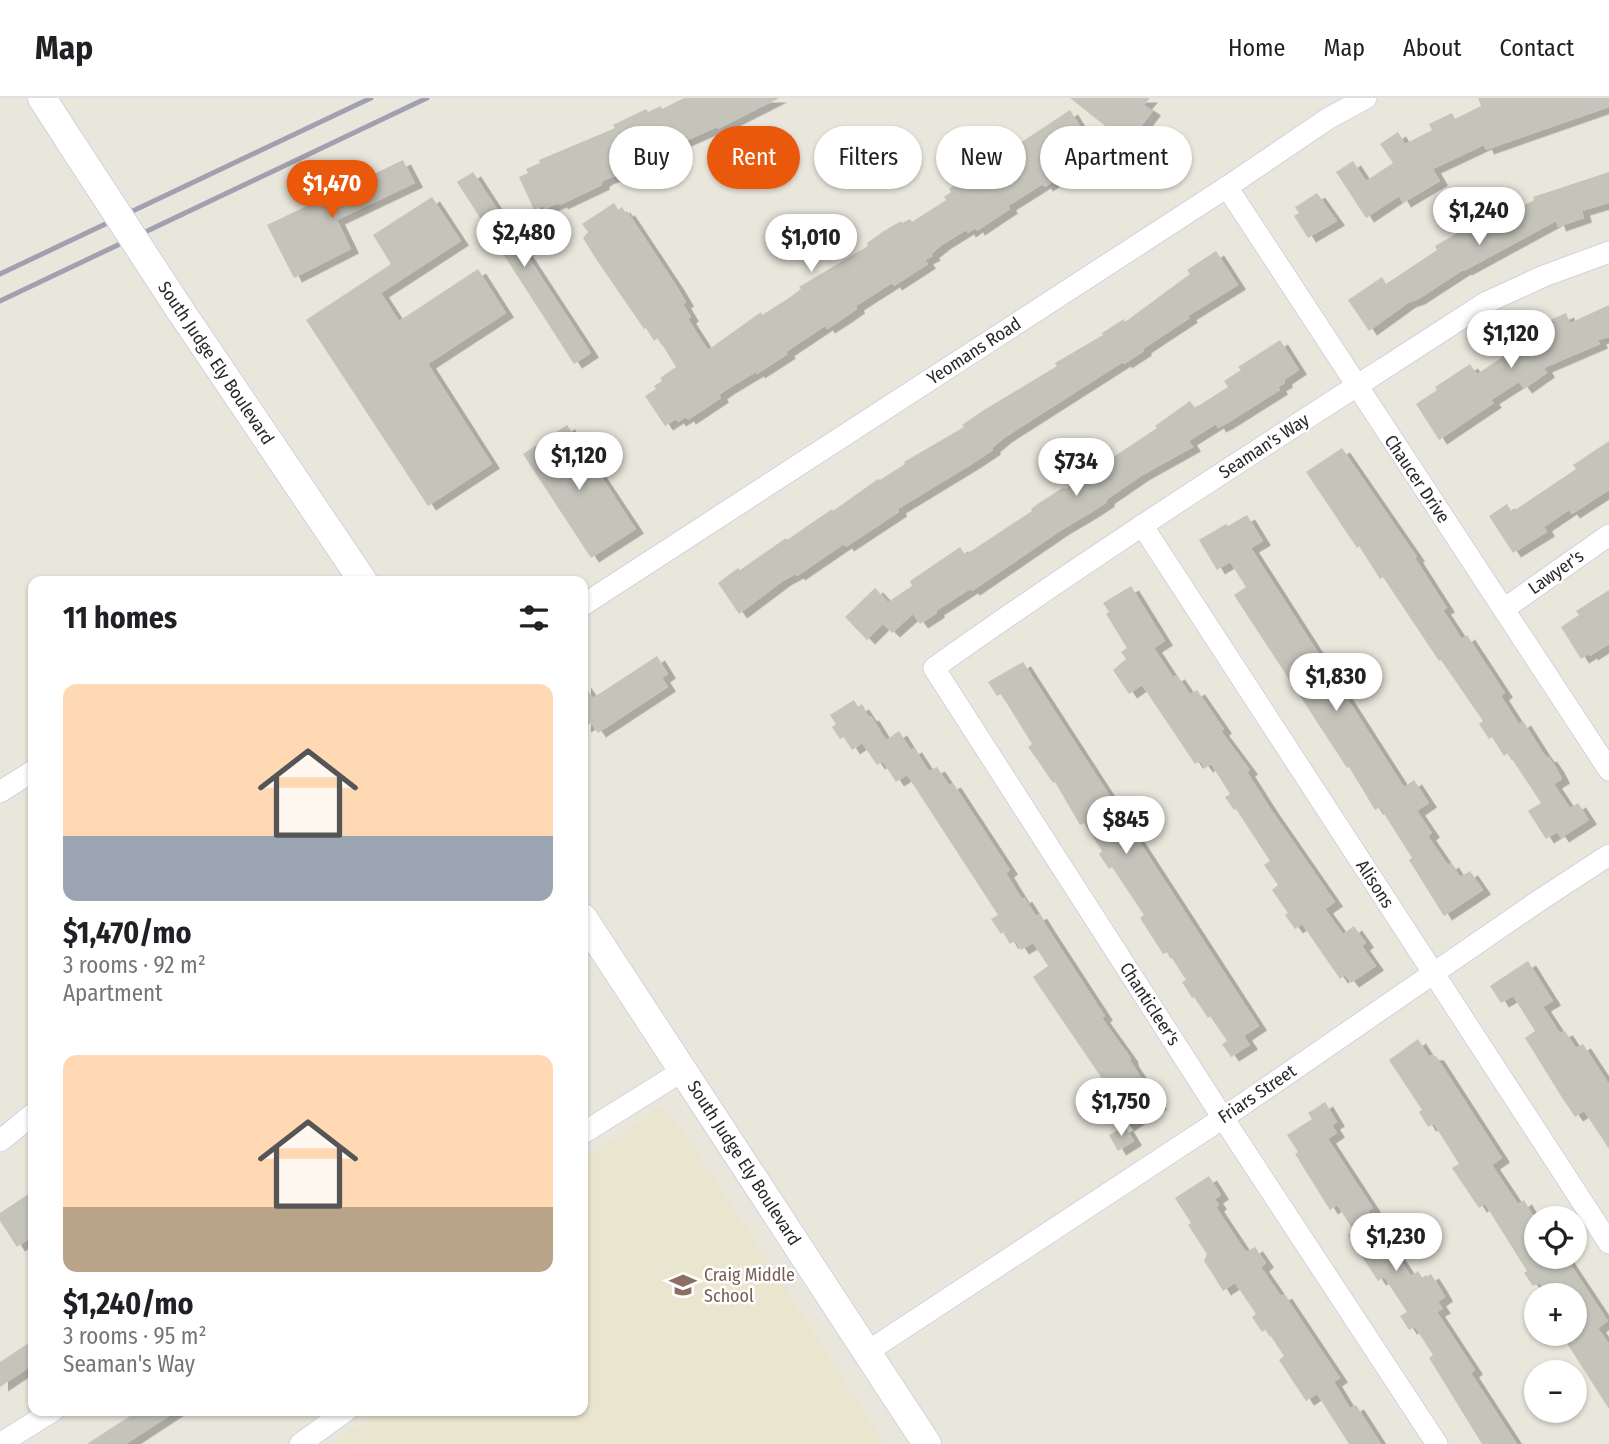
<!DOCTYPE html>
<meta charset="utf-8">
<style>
body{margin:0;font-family:"Fira Sans Condensed",sans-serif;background:#f6f6f6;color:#202124;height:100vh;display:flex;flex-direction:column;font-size:26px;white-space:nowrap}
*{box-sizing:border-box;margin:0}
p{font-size:23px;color:#757577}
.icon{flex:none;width:38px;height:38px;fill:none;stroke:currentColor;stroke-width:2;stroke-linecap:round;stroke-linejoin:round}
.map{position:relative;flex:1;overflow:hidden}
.drawer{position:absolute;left:28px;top:478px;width:560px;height:840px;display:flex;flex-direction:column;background:#fff;border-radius:14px;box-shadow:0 2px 5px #0004}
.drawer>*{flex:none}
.hud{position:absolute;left:609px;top:28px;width:665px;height:63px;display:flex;gap:14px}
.controls{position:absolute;left:1524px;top:1108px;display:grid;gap:14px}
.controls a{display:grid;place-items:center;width:63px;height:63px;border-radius:50%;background:#fff;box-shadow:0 2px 5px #0004;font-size:35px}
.price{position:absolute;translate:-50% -60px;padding:0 16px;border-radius:24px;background:#fff;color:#222;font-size:23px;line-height:46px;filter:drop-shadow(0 2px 4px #0008)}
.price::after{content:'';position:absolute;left:50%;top:42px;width:21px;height:16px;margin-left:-10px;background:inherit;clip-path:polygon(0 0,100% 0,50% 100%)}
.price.active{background:#ea580c;color:#fff}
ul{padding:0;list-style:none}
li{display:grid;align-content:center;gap:14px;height:371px;padding:0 35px}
li span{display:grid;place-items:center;height:217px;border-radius:14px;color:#555}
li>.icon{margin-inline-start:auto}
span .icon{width:126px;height:126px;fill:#fffc;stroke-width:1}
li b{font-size:30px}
h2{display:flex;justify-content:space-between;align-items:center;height:84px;padding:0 35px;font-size:30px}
.chip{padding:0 24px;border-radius:32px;background:#fff;box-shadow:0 2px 5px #0004;font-size:24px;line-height:63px}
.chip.active{background:#ea580c;color:#fff}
header{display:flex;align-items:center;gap:42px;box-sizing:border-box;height:98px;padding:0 35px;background:#fff;border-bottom:2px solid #e0e0e0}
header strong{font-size:33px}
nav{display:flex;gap:38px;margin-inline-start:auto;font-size:24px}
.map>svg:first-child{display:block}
</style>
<header>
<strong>Map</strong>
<nav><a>Home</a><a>Map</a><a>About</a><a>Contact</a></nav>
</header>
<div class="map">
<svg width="1609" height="1346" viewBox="0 0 1609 1346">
<defs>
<filter id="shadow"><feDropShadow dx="8" dy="4.5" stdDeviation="0" flood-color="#0004"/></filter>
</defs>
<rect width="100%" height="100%" fill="#e9e6dc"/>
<polygon fill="#e9e5ce" points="662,1009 687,1038 885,1346 332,1346 381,1313 583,1312 583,1062"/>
<g fill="#c5c4bb" filter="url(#shadow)">
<polygon points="684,0 779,0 718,31 717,29 679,46 666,54 667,56 644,67 605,82 601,85 602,87 560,107 559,105 545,111 543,108 534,112 519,79 528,75 526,71 540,65 539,62 601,36 615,30 613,27 646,11 648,14 661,8 662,11"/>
<polygon points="1070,0 1150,0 1144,7 1153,13 1130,43 1121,36 1119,39"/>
<polygon points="1478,0 1609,0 1609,9 1486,52 1484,47 1433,71 1440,83 1403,105 1399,98 1366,120 1336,74 1353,63 1366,83 1393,65 1380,46 1398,34 1405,46 1432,32 1429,26 1452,15 1455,21 1481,8"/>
<polygon points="1070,12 1093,49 1084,55 1083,60 1076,64 1078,67 1045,89 1043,86 1008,108 1010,111 977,133 975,130 968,135 966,132 942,147 931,156 933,158 925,162 928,166 894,188 892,185 856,208 857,211 841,222 827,231 825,228 786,254 788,256 757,276 756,274 726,292 719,297 721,300 688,322 686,319 678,324 676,321 665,328 645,298 656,291 654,288 662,283 660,280 676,269 658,240 654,243 646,230 644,231 596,161 583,140 588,134 582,126 614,105 619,113 622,110 625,114 627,113 676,187 686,204 683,206 691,219 688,221 708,252 761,214 762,217 789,200 801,191 799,189 814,180 868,148 867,145 884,133 901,123 902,125 910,121 912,124 946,102 944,99 951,94 949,91 983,69 985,72 1019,49 1017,47"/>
<polygon points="403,62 415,85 337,122 351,151 294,180 267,127"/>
<polygon points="473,74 591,255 574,266 457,84"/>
<polygon points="1609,74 1609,105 1582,113 1584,120 1558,129 1556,123 1464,173 1463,172 1417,202 1408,205 1369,233 1348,202 1382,179 1386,186 1437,152 1435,148 1471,127 1474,133 1534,102 1533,99"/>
<polygon points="1317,95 1337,123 1308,140 1294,118 1299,115 1295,109"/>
<polygon points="432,99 461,143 381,195 399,223 478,171 506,215 428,266 492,366 428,408 306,222 391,166 373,137"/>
<polygon points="1216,153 1238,187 1188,218 1190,220 1143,251 1144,253 1124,266 1123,264 1004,340 992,350 993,352 972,366 898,411 899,414 846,449 844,446 797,478 796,476 783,483 739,516 718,485 738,470 740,472 786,440 787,442 832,411 833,413 878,381 880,382 905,366 904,364 964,329 962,327 984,312 1057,268 1055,265 1103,237 1102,235 1124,221 1125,224 1190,176 1187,172"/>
<polygon points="1609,207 1609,239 1598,242 1600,246 1544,270 1547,275 1524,291 1519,284 1491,302 1494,305 1439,342 1416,306 1437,292 1435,289 1470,266 1477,276 1510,254 1508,252 1550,227 1548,223 1566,215 1570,225"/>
<polygon points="1280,242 1299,272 1284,282 1285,285 1278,289 1280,292 1226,326 1218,330 1216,326 1189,343 1193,349 1141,378 1106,402 1107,404 1092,414 1060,433 972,493 970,491 936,513 937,515 920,526 913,516 892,535 883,526 867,542 845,519 875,490 888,504 912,488 910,483 960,449 965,457 1032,413 1031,411 1039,405 1064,389 1065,391 1157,330 1155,328 1190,303 1195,310 1228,289 1224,283 1241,272 1238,269"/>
<polygon points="567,327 636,431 591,460 523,356"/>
<polygon points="1609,343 1609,392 1572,416 1569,412 1544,429 1547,434 1513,455 1489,418 1507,406 1512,414 1576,371 1573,367"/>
<polygon points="1342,350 1417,459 1415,460 1447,510 1443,512 1462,541 1467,537 1505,595 1501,598 1519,626 1523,623 1542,653 1547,660 1549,659 1557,671 1562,681 1554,686 1570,710 1578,705 1589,722 1561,740 1557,734 1546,741 1528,713 1541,705 1508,655 1504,658 1492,639 1489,641 1479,626 1483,623 1441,562 1439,563 1383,479 1380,481 1359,448 1357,450 1306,374"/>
<polygon points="1247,417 1263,443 1251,450 1404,689 1414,682 1429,705 1417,713 1432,735 1428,738 1448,767 1451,765 1460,779 1470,773 1483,792 1444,818 1409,762 1412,760 1388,722 1380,709 1375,712 1349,669 1347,670 1234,497 1246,489 1230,464 1217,472 1199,442 1226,426 1228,428"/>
<polygon points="1131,488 1165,543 1154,550 1173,579 1177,577 1190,596 1197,592 1224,631 1221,633 1250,672 1247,674 1270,710 1335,804 1325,811 1343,836 1354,828 1366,845 1362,848 1376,868 1351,885 1345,877 1340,881 1302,826 1295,831 1285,817 1288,815 1272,792 1278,787 1264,767 1270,763 1236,711 1234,712 1225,699 1230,696 1211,666 1205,670 1200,663 1195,666 1142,587 1129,596 1113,572 1126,561 1121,554 1127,550 1106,516 1109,514 1103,505"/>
<polygon points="1609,492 1609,546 1590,558 1589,556 1581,561 1561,529 1579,517 1576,513"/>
<polygon points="657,558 668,576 662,580 668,589 598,635 591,625 583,630 583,585 593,600"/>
<polygon points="1023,564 1259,928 1244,938 1250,947 1231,959 1222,946 1227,943 1210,918 1208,920 1194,899 1192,900 1182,884 1186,882 1168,854 1163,856 1140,820 1144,817 1112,769 1109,771 1099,756 1102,753 1084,725 1080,727 1055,684 1053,685 1038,663 1028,649 1032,646 1001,596 997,598 988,584"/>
<polygon points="854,602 858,609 861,607 869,619 871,618 886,642 899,633 911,652 914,650 929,673 937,669 949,687 953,685 1010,772 1006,775 1022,801 1024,799 1036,818 1039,816 1047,829 1105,918 1102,920 1130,959 1131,964 1159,1007 1126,1029 1114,1011 1124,1004 1108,979 1103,982 1033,879 1048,868 1033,845 1021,852 1015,843 1010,846 1003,834 1001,836 991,821 998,817 907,677 896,684 883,664 877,667 862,645 852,652 844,639 840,641 832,629 836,626 830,617"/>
<polygon points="1528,863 1553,903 1543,909 1560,935 1565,933 1576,950 1583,946 1609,986 1609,1051 1584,1013 1575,1019 1561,998 1525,940 1535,933 1513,898 1501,905 1490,888"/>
<polygon points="1418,941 1428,957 1436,958 1502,1060 1492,1067 1518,1106 1524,1102 1536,1123 1536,1158 1565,1158 1608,1223 1598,1230 1609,1246 1609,1311 1561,1236 1575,1236 1575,1197 1547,1197 1539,1184 1536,1188 1535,1186 1533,1188 1524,1175 1527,1173 1485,1106 1479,1110 1452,1070 1459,1066 1434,1026 1428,1029 1419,1014 1422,1012 1389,962"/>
<polygon points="1325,1004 1337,1024 1332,1027 1337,1035 1328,1041 1373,1110 1368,1113 1411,1178 1418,1173 1423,1181 1431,1176 1440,1190 1445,1199 1438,1204 1443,1211 1437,1214 1475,1272 1471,1275 1517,1346 1482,1346 1429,1260 1433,1257 1415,1229 1409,1232 1400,1218 1407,1214 1384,1179 1378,1183 1348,1137 1354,1133 1337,1107 1330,1112 1295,1056 1298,1054 1287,1037 1312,1021 1308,1015"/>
<polygon points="1125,1028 1134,1043 1118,1053 1109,1037"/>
<polygon points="1209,1078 1221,1097 1215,1101 1219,1107 1216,1109 1246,1154 1255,1149 1266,1165 1261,1169 1281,1198 1284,1196 1340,1280 1334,1284 1350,1310 1356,1307 1381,1346 1349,1346 1317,1296 1306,1303 1279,1262 1284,1258 1266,1231 1262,1234 1252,1219 1256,1216 1235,1185 1223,1193 1210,1172 1204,1163 1207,1156 1188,1127 1191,1125 1175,1100"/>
<polygon points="33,1093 33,1138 17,1149 0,1123 0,1115"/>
<polygon points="33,1242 33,1267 0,1289 0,1264"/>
<polygon points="139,1312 178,1312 126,1346 87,1346"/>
</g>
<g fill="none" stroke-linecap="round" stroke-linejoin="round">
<g stroke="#d2d2e0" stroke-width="23">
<g id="minor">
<polyline points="1227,89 1609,672"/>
<polyline points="1142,427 1609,1145"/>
<polyline points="583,507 1227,89 1329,20 1366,0"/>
<polyline points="1504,511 1609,437"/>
<polyline points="0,694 33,673"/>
<polyline points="583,1035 684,972"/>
<polyline points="0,1043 33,1016"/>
<polyline points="867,1254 1223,1020 1540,802 1609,757"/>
<polyline points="0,1346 54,1312"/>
<polyline points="300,1346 347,1312"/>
<path d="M1437 1346 1223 1020 934 570C1114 442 1300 325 1485 205L1544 178 1609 154"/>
</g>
</g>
<g stroke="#d2d2e0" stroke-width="30">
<g id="secondary">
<polyline points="42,0 71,45"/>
<polyline points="180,212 363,483"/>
<polyline points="583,820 927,1346"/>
</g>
</g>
<use href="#minor" stroke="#fff" stroke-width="21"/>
<use href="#secondary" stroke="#fff" stroke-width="28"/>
<g stroke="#a1a0b1" stroke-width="5">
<polyline points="0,176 371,0"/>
<polyline points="0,203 427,0"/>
</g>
<g stroke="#d2d2e0" stroke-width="30" stroke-linecap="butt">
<polyline id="secondary-bridge" points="71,45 180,212"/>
</g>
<use href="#secondary-bridge" stroke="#fff" stroke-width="28"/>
</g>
<defs>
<g id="school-bare" transform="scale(2.1)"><path d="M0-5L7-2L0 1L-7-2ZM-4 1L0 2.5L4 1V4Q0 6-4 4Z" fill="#8d6e63" stroke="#fff" stroke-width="2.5" paint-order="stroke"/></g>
</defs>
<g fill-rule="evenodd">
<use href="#school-bare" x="683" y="1187"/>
</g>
<g text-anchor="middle" stroke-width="5" stroke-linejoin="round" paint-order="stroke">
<g font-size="18" fill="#292929" stroke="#fff">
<text transform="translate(974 253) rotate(-33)" y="6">Yeomans Road</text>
<text transform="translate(216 265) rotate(56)" y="6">South Judge Ely Boulevard</text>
<text transform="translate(1264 348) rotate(-33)" y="6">Seaman's Way</text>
<text transform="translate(1417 381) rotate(56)" y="6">Chaucer Drive</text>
<text transform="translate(1556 474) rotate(-35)" y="6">Lawyer's</text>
<text transform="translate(1375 786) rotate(57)" y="6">Alisons</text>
<text transform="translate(1150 906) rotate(57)" y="6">Chanticleer's</text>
<text transform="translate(1257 996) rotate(-34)" y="6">Friars Street</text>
<text transform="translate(744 1065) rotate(57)" y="6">South Judge Ely Boulevard</text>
</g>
<g font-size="18" fill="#785e54" stroke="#fff" text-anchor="start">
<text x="704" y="1183">Craig Middle<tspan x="704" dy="21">School</tspan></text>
</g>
</g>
</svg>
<div class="controls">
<a><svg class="icon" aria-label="locate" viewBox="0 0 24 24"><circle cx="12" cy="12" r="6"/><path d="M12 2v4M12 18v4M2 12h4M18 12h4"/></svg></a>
<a>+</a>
<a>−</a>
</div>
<b class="price active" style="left:332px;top:122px">$1,470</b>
<b class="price" style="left:1479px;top:149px">$1,240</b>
<b class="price" style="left:524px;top:171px">$2,480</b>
<b class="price" style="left:811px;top:176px">$1,010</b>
<b class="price" style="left:1511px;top:272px">$1,120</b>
<b class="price" style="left:579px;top:394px">$1,120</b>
<b class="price" style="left:1076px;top:400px">$734</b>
<b class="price" style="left:1336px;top:615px">$1,830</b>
<b class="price" style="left:1126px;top:758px">$845</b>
<b class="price" style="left:1121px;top:1040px">$1,750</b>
<b class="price" style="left:1396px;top:1175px">$1,230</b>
<div class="hud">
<a class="chip">Buy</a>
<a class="chip active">Rent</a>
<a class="chip">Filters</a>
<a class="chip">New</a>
<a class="chip">Apartment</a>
</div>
<section class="drawer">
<h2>11 homes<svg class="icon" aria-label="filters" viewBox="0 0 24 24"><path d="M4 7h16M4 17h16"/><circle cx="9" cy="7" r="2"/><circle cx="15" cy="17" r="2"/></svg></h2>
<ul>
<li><span style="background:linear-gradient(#ffd9b3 70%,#9aa5b1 0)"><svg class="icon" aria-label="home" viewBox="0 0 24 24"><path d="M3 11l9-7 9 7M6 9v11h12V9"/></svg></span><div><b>$1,470/mo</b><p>3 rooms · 92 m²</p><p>Apartment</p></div></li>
<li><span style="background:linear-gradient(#ffd9b3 70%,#b9a48a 0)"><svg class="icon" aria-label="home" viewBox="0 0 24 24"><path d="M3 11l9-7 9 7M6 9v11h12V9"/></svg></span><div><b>$1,240/mo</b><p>3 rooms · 95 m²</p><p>Seaman's Way</p></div></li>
</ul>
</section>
</div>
